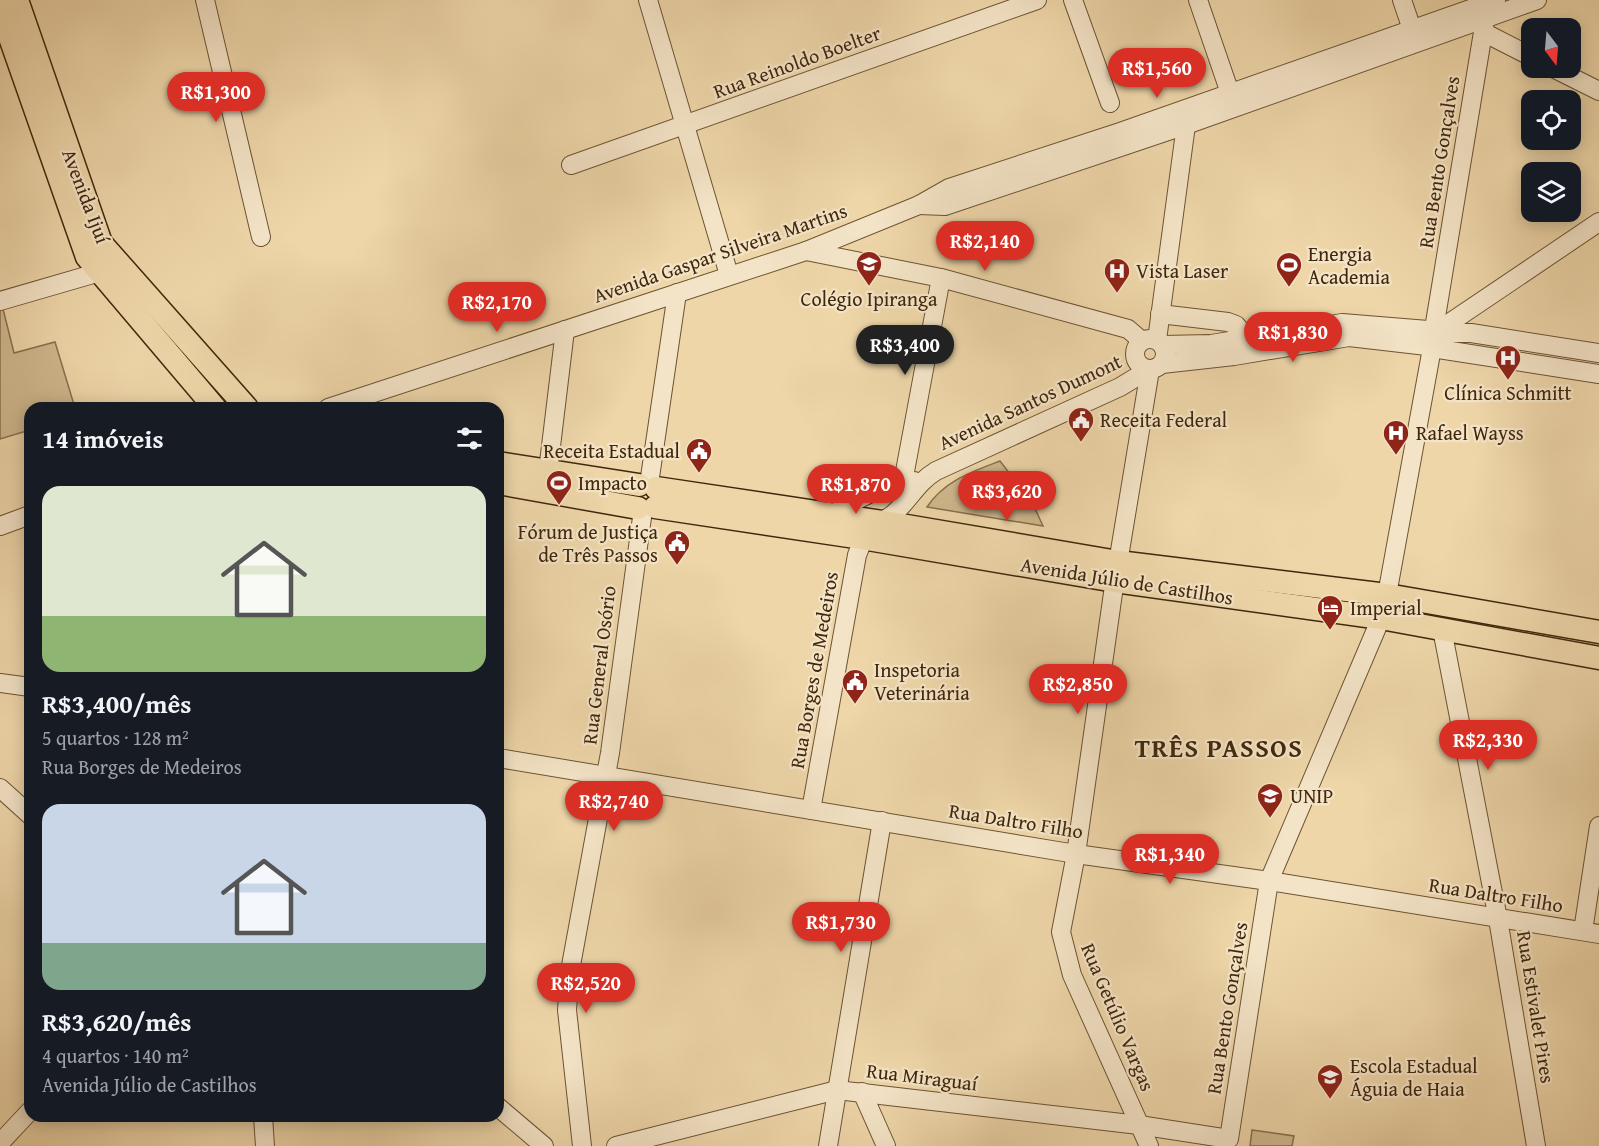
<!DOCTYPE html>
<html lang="pt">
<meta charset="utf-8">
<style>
body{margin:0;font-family:"Gentium Book Plus",serif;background:#242831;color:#f1f3f6;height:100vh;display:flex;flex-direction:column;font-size:22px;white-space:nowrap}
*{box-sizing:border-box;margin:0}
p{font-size:20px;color:#9ea1a6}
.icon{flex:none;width:33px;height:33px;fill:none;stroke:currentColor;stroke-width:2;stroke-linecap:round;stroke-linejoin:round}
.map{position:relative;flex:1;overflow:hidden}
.sheet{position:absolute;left:24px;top:402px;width:480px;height:720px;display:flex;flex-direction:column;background:#171b24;border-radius:18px;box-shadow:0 3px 15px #0003}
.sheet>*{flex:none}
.needle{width:39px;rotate:164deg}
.fabs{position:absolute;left:1521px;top:18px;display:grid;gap:12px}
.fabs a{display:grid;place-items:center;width:60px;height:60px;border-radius:12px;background:#171b24;box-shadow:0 3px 15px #0003;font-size:30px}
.price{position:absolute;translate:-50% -51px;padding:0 14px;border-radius:21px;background:#d93025;color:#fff;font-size:20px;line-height:39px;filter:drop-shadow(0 2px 3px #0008)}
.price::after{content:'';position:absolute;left:50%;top:36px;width:18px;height:14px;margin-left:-9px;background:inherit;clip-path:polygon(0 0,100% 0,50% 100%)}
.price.current{background:#222;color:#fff}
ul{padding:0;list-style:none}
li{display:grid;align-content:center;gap:12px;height:318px;padding:0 18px}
li span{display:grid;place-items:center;height:186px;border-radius:18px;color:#555}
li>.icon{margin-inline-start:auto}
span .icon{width:108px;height:108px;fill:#fffc;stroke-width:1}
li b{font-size:26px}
h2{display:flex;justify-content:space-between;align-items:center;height:72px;padding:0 18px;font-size:26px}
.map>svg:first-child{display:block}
</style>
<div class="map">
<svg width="1599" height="1146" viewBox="0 0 1599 1146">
<rect width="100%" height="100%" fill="#eed6a9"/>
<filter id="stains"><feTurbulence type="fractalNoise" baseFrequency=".00333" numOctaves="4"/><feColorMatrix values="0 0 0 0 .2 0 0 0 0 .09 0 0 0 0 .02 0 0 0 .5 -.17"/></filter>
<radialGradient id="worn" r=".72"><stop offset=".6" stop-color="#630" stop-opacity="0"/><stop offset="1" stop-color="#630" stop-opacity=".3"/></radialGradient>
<g fill="#d0b88e" stroke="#88704d" stroke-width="1.5">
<polygon points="3,309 14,353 55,342 75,408 30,408 30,430 0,439 0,310"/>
<path d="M1000 461 1033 504 1043 526 927 507C944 481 971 472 1000 461Z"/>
<polygon points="1252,1130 1294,1136 1292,1146 1250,1146"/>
</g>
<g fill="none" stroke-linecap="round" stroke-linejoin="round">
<g stroke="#6c5333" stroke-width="20">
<g id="minor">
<polyline points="205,0 261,237"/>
<polyline points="648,0 729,275"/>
<polyline points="1073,0 1110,103"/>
<polyline points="1198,0 1230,93"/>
<polyline points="1402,0 1416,41"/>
<polyline points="1483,32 1532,57"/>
<polyline points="1553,68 1599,91"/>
<polyline points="571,165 1037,0"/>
<polyline points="919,205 945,206 1186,125 1537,0"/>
<polyline points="806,251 941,278 1128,329 1142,341"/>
<polyline points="0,301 100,272"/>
<polyline points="1160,314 1228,322 1236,325 1247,338"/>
<polyline points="1434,329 1487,8"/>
<polyline points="1439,330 1599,222"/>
<polyline points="1441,333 1471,333 1599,353"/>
<circle cx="1150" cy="354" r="15"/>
<polyline points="1157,340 1186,125"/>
<polyline points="1424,340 1432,348 1599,374"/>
<polyline points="1162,345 1211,344 1342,323 1428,330"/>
<polyline points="1162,364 1234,356 1349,337 1427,346"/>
<polyline points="328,408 806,251 919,205 949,188 1120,132 1496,0"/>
<polyline points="548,471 565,330"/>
<polyline points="903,482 941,278"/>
<polyline points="649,484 677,293"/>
<path d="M833 514C858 499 885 483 914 481"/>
<polyline points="0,526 30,515"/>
<polyline points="1387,595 1432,348"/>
<polyline points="1442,629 1498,919 1536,1146"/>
<polyline points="0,683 30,687"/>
<polyline points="498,758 1076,854 1269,881 1599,934"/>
<polyline points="0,788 30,815"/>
<path d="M811 810 857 555 868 528C876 524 886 520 893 514 910 500 916 483 936 471L1120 387 1148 370"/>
<polyline points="1583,931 1599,826"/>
<polyline points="862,1092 886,1146"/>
<polyline points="498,1107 544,1146"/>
<polyline points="263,1116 265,1146"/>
<polyline points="0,1143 30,1111"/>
<polyline points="582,1146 567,1010 570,971 610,753 643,510"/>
<polyline points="616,1146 837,1090 1139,1125 1229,1139 1269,881 1381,618"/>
<polyline points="828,1146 882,821"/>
<polyline points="1149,1146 1072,975 1061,932 1076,854 1113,593 1150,370"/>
</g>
</g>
<g stroke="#40270c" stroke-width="25">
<g id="major">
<polyline points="17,0 101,243 247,408"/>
<polyline points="0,9 87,257 215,408"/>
<polyline points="498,463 639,485"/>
<polyline points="498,483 638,508"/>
<polyline points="656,488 889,523 1118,562 1387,595 1599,632"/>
<polyline points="655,507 862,538 1115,581 1381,618 1599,658"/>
</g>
</g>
<use href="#minor" stroke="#f4e4c7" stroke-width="18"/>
<use href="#major" stroke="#eed6a9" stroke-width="22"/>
</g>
<defs>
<g id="school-pin" transform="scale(1.35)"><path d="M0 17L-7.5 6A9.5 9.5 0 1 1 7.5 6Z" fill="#8f2418" stroke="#f4e4c7"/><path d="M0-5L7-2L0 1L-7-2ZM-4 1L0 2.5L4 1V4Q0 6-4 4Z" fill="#fff"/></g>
<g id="stadium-pin" transform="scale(1.35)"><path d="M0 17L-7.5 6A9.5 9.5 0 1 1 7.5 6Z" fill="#8f2418" stroke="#f4e4c7"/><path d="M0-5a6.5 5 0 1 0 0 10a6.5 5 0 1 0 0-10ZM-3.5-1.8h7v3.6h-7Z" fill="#fff"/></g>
<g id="hospital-pin" transform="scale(1.35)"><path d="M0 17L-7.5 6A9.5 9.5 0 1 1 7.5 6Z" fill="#8f2418" stroke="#f4e4c7"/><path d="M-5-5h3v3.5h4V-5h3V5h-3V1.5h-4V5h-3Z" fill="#fff"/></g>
<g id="civic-pin" transform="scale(1.35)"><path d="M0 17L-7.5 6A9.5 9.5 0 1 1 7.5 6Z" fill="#8f2418" stroke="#f4e4c7"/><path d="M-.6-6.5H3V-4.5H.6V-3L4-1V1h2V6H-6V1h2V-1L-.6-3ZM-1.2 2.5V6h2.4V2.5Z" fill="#fff"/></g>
<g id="hotel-pin" transform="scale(1.35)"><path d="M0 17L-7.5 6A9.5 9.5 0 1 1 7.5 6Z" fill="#8f2418" stroke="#f4e4c7"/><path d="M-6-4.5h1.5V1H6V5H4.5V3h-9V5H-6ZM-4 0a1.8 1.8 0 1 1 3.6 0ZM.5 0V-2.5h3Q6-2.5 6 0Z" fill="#fff"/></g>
<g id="university-pin" transform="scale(1.35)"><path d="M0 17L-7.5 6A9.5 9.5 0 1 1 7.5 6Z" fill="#8f2418" stroke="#f4e4c7"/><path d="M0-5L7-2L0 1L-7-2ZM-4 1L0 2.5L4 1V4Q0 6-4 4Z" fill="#fff"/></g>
</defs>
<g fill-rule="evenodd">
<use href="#school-pin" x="869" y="264"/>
<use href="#stadium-pin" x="1289" y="265"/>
<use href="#hospital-pin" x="1117" y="271"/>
<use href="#hospital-pin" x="1508" y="358"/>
<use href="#civic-pin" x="1081" y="420"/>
<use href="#hospital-pin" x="1396" y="433"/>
<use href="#civic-pin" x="699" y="451"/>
<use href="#stadium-pin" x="559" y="483"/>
<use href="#civic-pin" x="677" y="543"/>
<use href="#hotel-pin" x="1330" y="608"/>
<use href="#civic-pin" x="855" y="682"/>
<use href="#university-pin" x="1270" y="796"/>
<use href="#school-pin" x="1330" y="1077"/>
</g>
<g text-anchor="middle" stroke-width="4.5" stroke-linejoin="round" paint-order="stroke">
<g font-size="20" fill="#40270c" stroke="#f4e4c7">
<text transform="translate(797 62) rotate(-20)" y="7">Rua Reinoldo Boelter</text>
<text transform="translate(1439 162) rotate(-81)" y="7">Rua Bento Gonçalves</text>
<text transform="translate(86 196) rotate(69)" y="7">Avenida Ijuí</text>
<text transform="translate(720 253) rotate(-19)" y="7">Avenida Gaspar Silveira Martins</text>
<text transform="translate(1030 402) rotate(-25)" y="7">Avenida Santos Dumont</text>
<text transform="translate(1127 581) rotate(9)" y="7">Avenida Júlio de Castilhos</text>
<text transform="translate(599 665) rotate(-83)" y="7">Rua General Osório</text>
<text transform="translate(814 670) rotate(-80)" y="7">Rua Borges de Medeiros</text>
<text transform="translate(1016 821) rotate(9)" y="7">Rua Daltro Filho</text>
<text transform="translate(1496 895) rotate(9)" y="7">Rua Daltro Filho</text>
<text transform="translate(1536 1007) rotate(81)" y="7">Rua Estivalet Pires</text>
<text transform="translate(1227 1008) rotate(-81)" y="7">Rua Bento Gonçalves</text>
<text transform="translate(1118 1017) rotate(67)" y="7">Rua Getúlio Vargas</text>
<text transform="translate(922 1077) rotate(7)" y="7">Rua Miraguaí</text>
</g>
<g font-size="20" fill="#40270c" stroke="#f4e4c7" text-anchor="start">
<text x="1308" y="261">Energia<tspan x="1308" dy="23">Academia</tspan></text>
<text x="1136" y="278">Vista Laser</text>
<text x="869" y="306" text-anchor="middle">Colégio Ipiranga</text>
<text x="1508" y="400" text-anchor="middle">Clínica Schmitt</text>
<text x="1100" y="427">Receita Federal</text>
<text x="1416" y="440">Rafael Wayss</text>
<text x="680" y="458" text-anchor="end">Receita Estadual</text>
<text x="578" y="490">Impacto</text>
<text x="658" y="539" text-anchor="end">Fórum de Justiça<tspan x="658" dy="23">de Três Passos</tspan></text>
<text x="1350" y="615">Imperial</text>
<text x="874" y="677">Inspetoria<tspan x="874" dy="23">Veterinária</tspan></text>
<text x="1290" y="803">UNIP</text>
<text x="1350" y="1073">Escola Estadual<tspan x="1350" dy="23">Águia de Haia</tspan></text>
</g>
<g font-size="26" font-weight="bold" letter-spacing="1.5" fill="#40270c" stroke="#f4e4c7">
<text x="1219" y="757">TRÊS PASSOS</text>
</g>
</g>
<rect width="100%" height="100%" filter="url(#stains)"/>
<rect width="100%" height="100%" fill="url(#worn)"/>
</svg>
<div class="fabs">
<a><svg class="needle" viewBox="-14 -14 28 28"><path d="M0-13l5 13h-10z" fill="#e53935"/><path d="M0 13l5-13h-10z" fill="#9ea1a6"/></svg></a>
<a><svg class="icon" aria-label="locate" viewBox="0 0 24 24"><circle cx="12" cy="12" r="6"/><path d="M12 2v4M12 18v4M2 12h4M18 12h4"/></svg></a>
<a><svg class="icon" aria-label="layers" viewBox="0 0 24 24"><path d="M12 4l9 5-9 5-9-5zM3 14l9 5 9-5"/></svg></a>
</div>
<b class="price" style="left:1157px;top:99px">R$1,560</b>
<b class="price" style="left:216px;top:123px">R$1,300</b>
<b class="price" style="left:985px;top:272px">R$2,140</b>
<b class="price" style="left:497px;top:333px">R$2,170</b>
<b class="price" style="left:1293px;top:363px">R$1,830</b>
<b class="price current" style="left:905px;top:376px">R$3,400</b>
<b class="price" style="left:856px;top:515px">R$1,870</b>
<b class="price" style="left:1007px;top:522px">R$3,620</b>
<b class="price" style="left:1078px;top:715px">R$2,850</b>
<b class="price" style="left:1488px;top:771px">R$2,330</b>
<b class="price" style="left:614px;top:832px">R$2,740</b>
<b class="price" style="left:1170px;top:885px">R$1,340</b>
<b class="price" style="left:841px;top:953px">R$1,730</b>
<b class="price" style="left:586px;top:1014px">R$2,520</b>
<section class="sheet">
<h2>14 imóveis<svg class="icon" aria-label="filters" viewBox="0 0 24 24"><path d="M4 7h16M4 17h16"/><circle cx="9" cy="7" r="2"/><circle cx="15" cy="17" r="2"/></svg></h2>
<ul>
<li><span style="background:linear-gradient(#dfe7d0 70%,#8fb573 0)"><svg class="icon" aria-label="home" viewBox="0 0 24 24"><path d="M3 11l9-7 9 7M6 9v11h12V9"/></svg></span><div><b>R$3,400/mês</b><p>5 quartos · 128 m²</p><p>Rua Borges de Medeiros</p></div></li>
<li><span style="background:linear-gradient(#c9d6e8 75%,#7fa58c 0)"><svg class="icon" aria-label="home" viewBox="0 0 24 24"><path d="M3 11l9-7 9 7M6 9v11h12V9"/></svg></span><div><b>R$3,620/mês</b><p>4 quartos · 140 m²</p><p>Avenida Júlio de Castilhos</p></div></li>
</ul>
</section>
</div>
